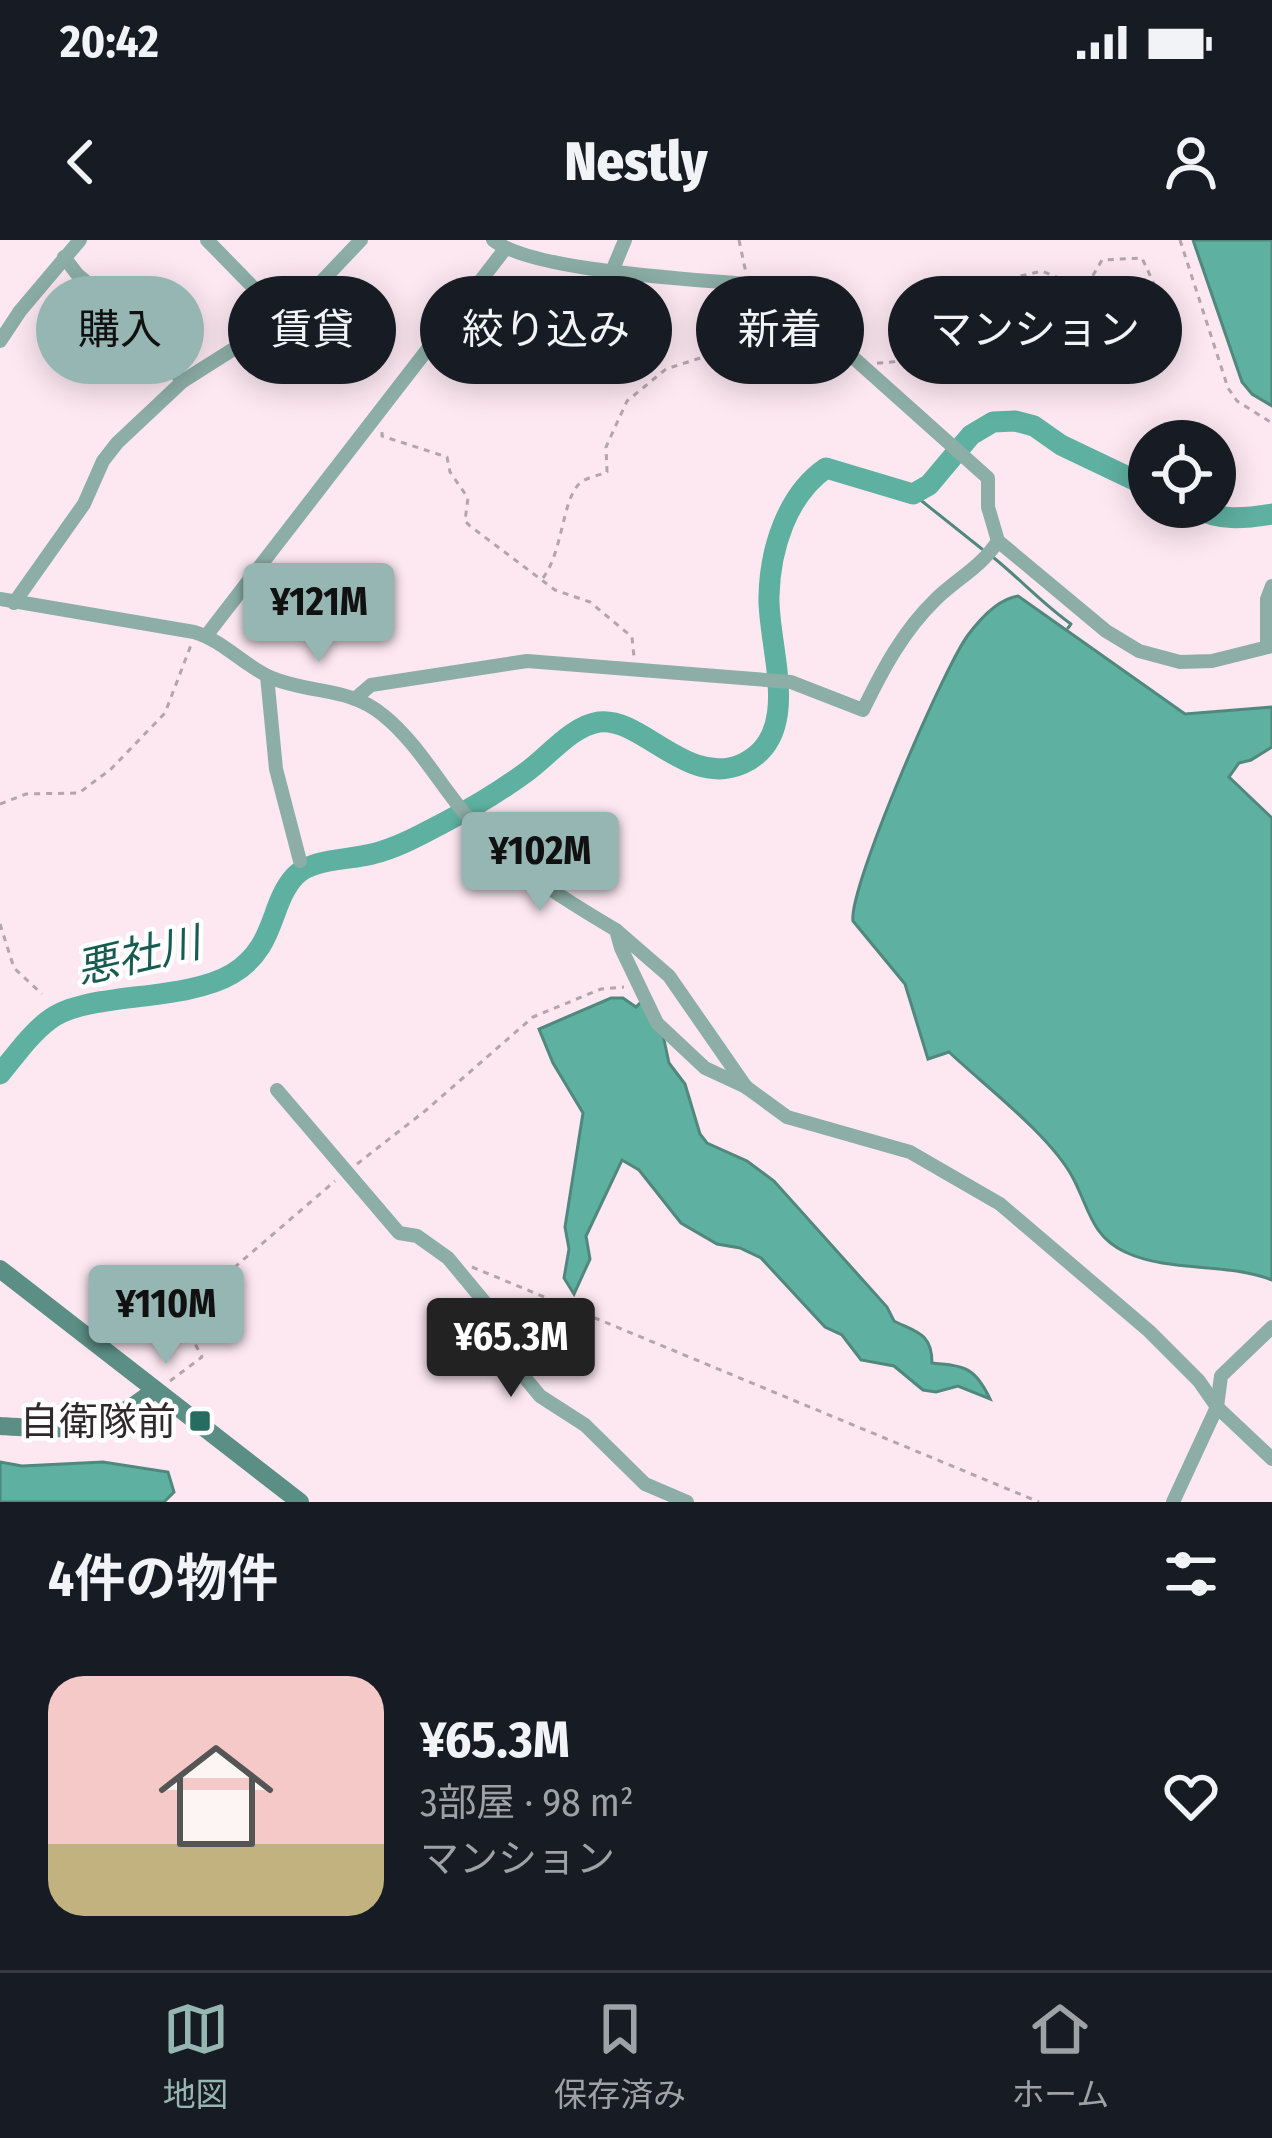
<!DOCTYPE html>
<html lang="ja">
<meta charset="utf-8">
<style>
body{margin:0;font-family:"Fira Sans Condensed","Noto Sans JP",sans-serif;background:#20242c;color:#f1f3f6;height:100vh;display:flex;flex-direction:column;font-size:45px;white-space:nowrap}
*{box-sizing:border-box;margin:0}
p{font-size:39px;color:#9ea1a6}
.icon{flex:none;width:66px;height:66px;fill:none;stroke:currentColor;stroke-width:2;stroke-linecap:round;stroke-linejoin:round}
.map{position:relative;height:1262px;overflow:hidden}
.sheet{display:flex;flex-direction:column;background:#171b24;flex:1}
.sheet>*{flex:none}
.hud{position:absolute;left:36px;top:36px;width:1200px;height:108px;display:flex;gap:24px}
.controls{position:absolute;left:1128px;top:180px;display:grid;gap:24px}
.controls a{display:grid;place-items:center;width:108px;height:108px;border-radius:50%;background:#171b24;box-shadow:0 6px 30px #0003;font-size:60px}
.price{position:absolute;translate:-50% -102px;padding:0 27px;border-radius:12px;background:#96b6b3;color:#111;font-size:39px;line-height:78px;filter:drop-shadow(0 3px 6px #0008)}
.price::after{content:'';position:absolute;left:50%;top:72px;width:36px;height:27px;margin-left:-18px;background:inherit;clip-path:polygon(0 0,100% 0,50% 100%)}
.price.active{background:#222;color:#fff}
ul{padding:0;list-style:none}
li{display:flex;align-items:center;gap:36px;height:300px;padding:0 48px}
li span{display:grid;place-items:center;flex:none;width:336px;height:240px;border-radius:36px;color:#555}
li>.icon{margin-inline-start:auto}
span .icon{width:144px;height:144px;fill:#fffc;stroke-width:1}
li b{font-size:51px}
h2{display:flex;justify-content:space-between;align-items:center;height:144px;padding:0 48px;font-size:51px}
.pill{padding:0 42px;border-radius:54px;background:#171b24;box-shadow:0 6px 30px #0003;font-size:42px;line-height:108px}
.pill.active{background:#96b6b3;color:#111}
.status{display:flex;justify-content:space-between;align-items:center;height:84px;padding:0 60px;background:#171b24;direction:ltr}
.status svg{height:33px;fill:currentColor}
header{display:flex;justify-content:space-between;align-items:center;height:156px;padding:0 48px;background:#171b24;font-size:54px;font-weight:800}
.dock{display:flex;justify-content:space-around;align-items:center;height:168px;border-top:3px solid #363941;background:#171b24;font-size:33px;color:#9ea1a6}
.dock a{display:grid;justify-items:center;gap:6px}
.dock .active{color:#96b6b3}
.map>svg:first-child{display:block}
</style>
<div class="status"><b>20:42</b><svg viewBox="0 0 49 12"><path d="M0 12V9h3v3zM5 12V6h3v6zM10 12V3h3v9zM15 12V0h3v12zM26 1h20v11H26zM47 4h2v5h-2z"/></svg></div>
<header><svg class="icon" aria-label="back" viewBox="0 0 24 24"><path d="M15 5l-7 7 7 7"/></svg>Nestly<svg class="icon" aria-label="person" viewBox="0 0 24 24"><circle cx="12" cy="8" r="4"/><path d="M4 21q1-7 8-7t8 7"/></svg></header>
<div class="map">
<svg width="1272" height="1262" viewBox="0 0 1272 1262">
<rect width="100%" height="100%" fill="#fde8f2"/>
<g fill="#5eb0a1" stroke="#50887e" stroke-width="3">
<polygon points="1193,0 1272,0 1272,166 1252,154 1242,142"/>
<path d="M1018 356 1185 474 1272 467V507L1251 520 1239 523 1229 537 1272 578V1040C1226 1022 1170 1033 1125 1012 1091 996 1089 968 1073 938 1051 896 985 846 949 812L928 819 905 744 853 681C848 649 944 427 968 395 980 379 998 359 1018 356Z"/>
<path d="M611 758H623L636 767 641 762 663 795 669 823 685 844 700 894 707 903 747 921 774 941 887 1067 894 1081C916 1092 932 1093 932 1123 965 1126 975 1127 990 1159L958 1146 936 1152 923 1150 894 1126 861 1120 842 1095 825 1087 761 1018 740 1008 717 1004 681 983 639 930 622 920 586 996 590 1019 574 1054 564 1038 569 1009 565 987 583 873 553 823 539 789Z"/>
<polygon points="0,1222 22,1226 103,1222 168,1232 174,1252 164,1262 0,1262"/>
</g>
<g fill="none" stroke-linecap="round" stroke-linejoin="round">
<g stroke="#50887e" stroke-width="3">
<polyline points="913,254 982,309"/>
<path d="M994 318C1021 340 1043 364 1071 384L1068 388"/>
</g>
<g stroke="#5eb0a1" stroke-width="21">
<path d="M1192 267C1221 281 1241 279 1272 274"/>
<path d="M0 834C15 816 30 794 49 780 86 751 182 763 232 734 277 707 269 664 295 636 312 618 350 620 372 614 398 608 424 593 447 581 474 567 500 551 525 533 547 518 571 486 599 482 641 476 687 548 742 524 805 496 767 405 769 356 770 309 787 255 826 228L913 254 929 245 971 195 993 182 1015 181 1034 186 1061 205 1149 247"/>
</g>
<g stroke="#b4a4ab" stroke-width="3" stroke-dasharray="6 6" stroke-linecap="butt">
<polyline points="739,0 746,33"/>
<polyline points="1180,0 1228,148 1237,161 1272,183"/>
<path d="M877 123C948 120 939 98 975 48L983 45 1042 31 1085 49 1102 20 1142 18 1154 44"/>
<polyline points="382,192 382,196 447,217 450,232 468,258 465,281 470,286 555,350 590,362 632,397 634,417"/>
<path d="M543 338C563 311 562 261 579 244 586 237 598 236 607 232L606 207 627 161 666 129 722 111 772 129 809 135 844 129"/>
<polyline points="0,564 26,554 79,553 111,529 165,473 191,405"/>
<polyline points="0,684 14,728 42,754"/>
<polyline points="357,924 425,871 533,777 601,749 624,747"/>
<polyline points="472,1027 1039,1262"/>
<polyline points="170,1141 202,1117 192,1098 229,1032 335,941"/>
</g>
<g stroke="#8caea6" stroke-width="14">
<polyline points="207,0 285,80"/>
<path d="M493 0C534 32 697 39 755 45L781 53 988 238V267L998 301 1106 391 1139 411 1180 422 1212 421 1272 406"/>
<polyline points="64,17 77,34 115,66 183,141"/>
<polyline points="613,29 625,0"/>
<polyline points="0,101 20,71 80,0"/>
<path d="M0 359 194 392C224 401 244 426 272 438 310 454 350 447 383 475 418 503 441 547 471 581 513 628 562 658 616 690L621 708 657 783 705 828 746 847 787 877 910 912 1000 964 1149 1091 1199 1141 1217 1167 1272 1219"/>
<polyline points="14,363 84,264 103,221 117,203 183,141 232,110 260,106 361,0"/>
<polyline points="206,396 505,9"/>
<polyline points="1267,407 1267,359 1272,346"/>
<polyline points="267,436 276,529 300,621"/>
<path d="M357 457 371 445 527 421 791 442 863 470C883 429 903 391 936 359 958 338 981 327 998 301"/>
<polyline points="616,690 669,736 746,847"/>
<polyline points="277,850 399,993 417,996 448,1018 501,1082 525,1138 540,1156 585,1185 645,1244 687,1262"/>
<polyline points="1173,1262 1217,1167 1221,1136 1272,1087"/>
</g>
<g stroke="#5b8e84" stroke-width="18">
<polyline points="0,1029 300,1262"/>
<path d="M0 1186C62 1190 103 1194 153 1151"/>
</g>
</g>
<rect fill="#266c61" stroke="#fff" stroke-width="4.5" x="188" y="1169" width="24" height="24" rx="6"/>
<g text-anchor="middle" stroke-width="9" stroke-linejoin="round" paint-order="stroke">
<g font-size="39" fill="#30292c" stroke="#fff" text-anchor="end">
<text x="176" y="1195">自衛隊前</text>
</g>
<g font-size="42" font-style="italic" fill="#175b51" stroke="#fff">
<text transform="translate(138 715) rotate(-13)" y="15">悪社川</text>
</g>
</g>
</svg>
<div class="controls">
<a><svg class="icon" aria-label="locate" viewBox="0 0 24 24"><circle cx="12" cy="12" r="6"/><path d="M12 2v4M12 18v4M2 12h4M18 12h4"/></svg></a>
</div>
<b class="price" style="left:319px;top:425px">¥121M</b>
<b class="price" style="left:540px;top:674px">¥102M</b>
<b class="price" style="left:166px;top:1127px">¥110M</b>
<b class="price active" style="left:511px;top:1160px">¥65.3M</b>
<div class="hud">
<a class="pill active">購入</a>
<a class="pill">賃貸</a>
<a class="pill">絞り込み</a>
<a class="pill">新着</a>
<a class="pill">マンション</a>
</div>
</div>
<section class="sheet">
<h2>4件の物件<svg class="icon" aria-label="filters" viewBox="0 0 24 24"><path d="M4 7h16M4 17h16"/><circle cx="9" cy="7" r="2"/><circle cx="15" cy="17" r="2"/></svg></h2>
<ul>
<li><span style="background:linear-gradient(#f6c9c9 70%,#c2b280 0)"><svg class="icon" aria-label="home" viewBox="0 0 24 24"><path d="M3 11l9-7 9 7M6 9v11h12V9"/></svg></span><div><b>¥65.3M</b><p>3部屋 · 98 m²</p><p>マンション</p></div><svg class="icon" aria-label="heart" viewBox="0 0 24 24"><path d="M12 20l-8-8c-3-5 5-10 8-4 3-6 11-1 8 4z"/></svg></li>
</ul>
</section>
<nav class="dock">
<a class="active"><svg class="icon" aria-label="map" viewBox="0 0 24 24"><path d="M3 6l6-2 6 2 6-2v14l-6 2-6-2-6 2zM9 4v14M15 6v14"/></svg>地図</a>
<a><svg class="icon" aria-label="saved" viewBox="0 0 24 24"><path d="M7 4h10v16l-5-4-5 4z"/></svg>保存済み</a>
<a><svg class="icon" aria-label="home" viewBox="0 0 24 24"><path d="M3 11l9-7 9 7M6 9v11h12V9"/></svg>ホーム</a>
</nav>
